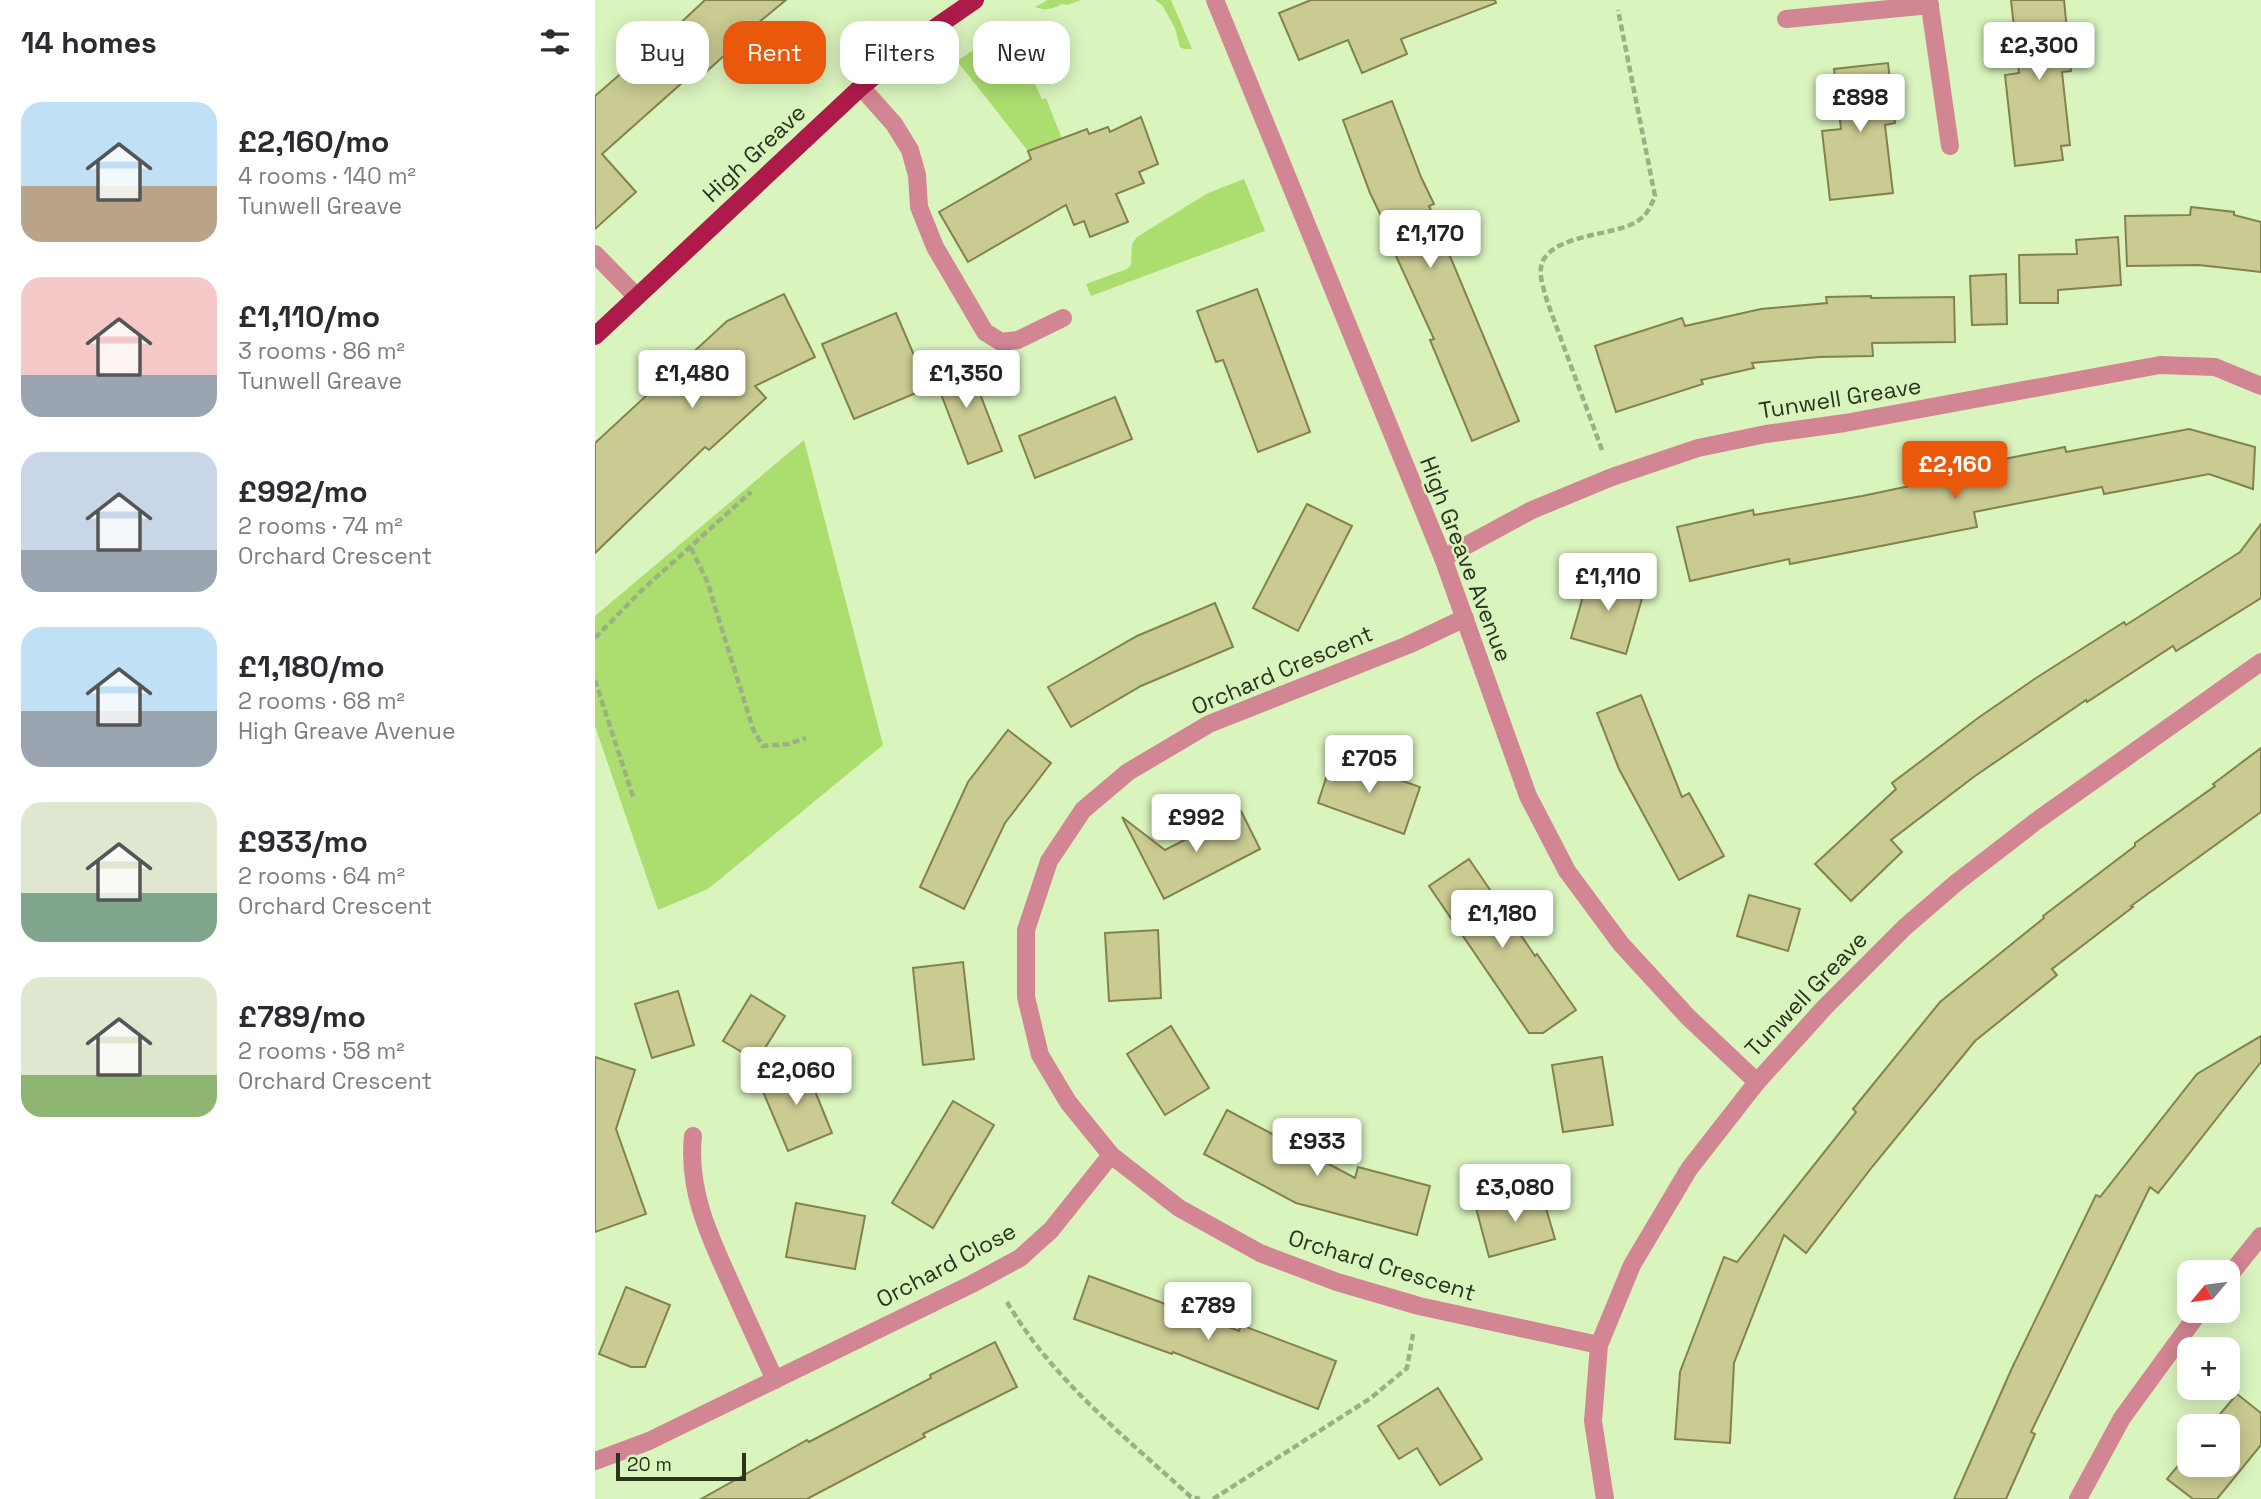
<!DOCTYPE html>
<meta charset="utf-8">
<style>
body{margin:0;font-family:"Space Grotesk",sans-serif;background:#f7f7f7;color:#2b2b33;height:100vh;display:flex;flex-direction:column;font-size:26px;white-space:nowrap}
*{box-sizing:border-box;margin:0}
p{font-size:23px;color:#7c7c81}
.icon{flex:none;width:38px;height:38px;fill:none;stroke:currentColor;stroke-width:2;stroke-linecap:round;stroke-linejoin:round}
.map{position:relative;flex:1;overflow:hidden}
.details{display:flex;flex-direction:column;background:#fff;width:595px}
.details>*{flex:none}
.guide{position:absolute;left:21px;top:21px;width:665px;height:63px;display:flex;gap:14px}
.needle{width:46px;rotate:241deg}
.buttons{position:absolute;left:1582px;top:1260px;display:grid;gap:14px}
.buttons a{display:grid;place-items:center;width:63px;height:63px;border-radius:14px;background:#fff;box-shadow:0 4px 18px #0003;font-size:35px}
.scale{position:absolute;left:21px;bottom:18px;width:130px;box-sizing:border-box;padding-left:7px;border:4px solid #29331e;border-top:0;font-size:19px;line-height:24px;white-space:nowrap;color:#29331e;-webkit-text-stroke:5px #daf4be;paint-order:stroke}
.price{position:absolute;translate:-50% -60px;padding:0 16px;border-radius:7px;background:#fff;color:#222;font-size:23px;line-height:46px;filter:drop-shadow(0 2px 4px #0008)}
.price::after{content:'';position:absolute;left:50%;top:42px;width:21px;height:16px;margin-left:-10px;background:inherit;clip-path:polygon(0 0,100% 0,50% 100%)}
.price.current{background:#ea580c;color:#fff}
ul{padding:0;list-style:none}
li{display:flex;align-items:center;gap:21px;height:175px;padding:0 21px}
li span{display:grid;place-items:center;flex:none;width:196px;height:140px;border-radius:21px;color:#555}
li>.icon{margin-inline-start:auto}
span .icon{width:84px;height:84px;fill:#fffc;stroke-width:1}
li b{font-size:30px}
h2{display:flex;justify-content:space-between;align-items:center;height:84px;padding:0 21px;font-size:30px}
.chip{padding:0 24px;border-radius:21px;background:#fff;box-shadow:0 4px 18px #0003;font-size:24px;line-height:63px}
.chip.current{background:#ea580c;color:#fff}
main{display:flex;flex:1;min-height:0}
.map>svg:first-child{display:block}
</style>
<main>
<section class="details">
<h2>14 homes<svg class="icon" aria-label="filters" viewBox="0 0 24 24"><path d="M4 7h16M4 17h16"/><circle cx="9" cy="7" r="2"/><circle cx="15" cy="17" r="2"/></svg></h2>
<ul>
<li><span style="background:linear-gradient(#bfe0f5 60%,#b9a48a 0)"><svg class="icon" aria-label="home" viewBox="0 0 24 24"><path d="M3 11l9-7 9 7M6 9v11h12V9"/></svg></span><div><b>£2,160/mo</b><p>4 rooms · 140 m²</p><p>Tunwell Greave</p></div></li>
<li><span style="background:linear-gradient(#f6c9c9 70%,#9aa5b1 0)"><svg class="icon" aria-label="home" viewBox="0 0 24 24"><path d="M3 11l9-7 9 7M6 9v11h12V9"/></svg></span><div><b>£1,110/mo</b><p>3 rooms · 86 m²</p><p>Tunwell Greave</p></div></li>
<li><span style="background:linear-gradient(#c9d6e8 70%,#9aa5b1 0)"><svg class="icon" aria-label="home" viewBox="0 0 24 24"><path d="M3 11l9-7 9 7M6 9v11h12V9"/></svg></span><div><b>£992/mo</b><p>2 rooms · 74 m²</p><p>Orchard Crescent</p></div></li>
<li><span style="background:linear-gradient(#bfe0f5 60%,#9aa5b1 0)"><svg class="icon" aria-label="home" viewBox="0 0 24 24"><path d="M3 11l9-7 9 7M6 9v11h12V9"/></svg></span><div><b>£1,180/mo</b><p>2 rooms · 68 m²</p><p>High Greave Avenue</p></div></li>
<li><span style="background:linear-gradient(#dfe7d0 65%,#7fa58c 0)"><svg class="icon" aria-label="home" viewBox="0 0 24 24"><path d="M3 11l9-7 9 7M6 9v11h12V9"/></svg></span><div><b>£933/mo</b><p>2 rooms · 64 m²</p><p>Orchard Crescent</p></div></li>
<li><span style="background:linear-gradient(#dfe7d0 70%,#8fb573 0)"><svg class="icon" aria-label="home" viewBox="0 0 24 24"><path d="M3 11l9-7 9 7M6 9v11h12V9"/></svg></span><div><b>£789/mo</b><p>2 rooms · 58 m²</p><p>Orchard Crescent</p></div></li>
</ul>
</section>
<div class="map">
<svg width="1666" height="1499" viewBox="0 0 1666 1499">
<rect width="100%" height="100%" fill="#daf4be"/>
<g fill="#abdd6f">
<path d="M453 0H486L472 5 467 4C458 9 450 11 440 7Z"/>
<polygon points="560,0 576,0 597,49 589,49 585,47 580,28 567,5"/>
<polygon points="413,26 447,99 451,98 467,139 433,151 362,61"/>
<polygon points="649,179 670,231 496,296 491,284 532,269 536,265 537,244 542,237 613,193"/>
<polygon points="209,440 288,745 113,889 63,910 0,726 0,616"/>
</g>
<g fill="#cacb92" stroke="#82834c" stroke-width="2">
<polygon points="110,0 191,0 130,50 132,53 102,80 97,74 7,154 41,192 0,229 0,96 47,55 49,57"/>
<polygon points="716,0 900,0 901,3 806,39 812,54 767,73 753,40 704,60 684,13"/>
<polygon points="1416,0 1469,0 1476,71 1467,72 1475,145 1466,146 1468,160 1420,166 1410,75 1424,73"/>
<polygon points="1293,63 1300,123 1290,125 1298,193 1235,200 1227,131 1246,129 1239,69"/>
<polygon points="797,101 826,177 839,204 834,206 924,421 877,441 835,340 839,339 796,245 799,243 775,193 748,120"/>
<polygon points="546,117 563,164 544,172 549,183 521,194 533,222 495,237 489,221 479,225 471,205 373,262 344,212 436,159 433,151 492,129 494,134 513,127 515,132"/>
<polygon points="1596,207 1639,212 1639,215 1666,222 1666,272 1604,265 1532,266 1530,216 1595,215"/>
<polygon points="1523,237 1526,285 1463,290 1463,303 1425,303 1424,255 1482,254 1481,240"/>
<polygon points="1411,274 1412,324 1377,325 1375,276"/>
<polygon points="662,289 715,432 663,452 628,360 621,362 602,311"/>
<polygon points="189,294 220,357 160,386 171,398 114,450 110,447 0,553 0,443 132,321"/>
<polygon points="1276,296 1276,298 1359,297 1360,342 1277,343 1278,356 1224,357 1157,363 1159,368 1106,380 1108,384 1021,412 1000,346 1087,318 1090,326 1166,309 1232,303 1231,297"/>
<polygon points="301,313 333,388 259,419 227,344"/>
<polygon points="370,355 407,451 373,464 336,368"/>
<polygon points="520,397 537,439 440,478 424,436"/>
<polygon points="1594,429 1660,447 1658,489 1614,474 1509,494 1507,487 1379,512 1382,527 1195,564 1194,559 1095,581 1082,527 1158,510 1159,515 1267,496 1401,468 1399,461 1470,447 1471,452"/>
<polygon points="712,504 757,526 703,631 658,608"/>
<polygon points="1666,524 1666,598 1581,651 1578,646 1492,702 1491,700 1380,776 1296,840 1307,852 1256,901 1220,864 1301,789 1297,783 1383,718 1441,678 1529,622 1531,625 1645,552"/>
<polygon points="995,572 1050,588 1031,654 976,638"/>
<polygon points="620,603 638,647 546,686 476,727 453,687 542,636"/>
<polygon points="1046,695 1087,797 1094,793 1129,856 1084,880 1024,769 1002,713"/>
<polygon points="413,730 456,763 410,823 369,909 325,887 373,782"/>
<polygon points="1666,748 1666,812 1536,906 1538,907 1457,969 1462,975 1380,1041 1277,1167 1211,1253 1189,1235 1139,1363 1135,1443 1080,1439 1085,1372 1129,1257 1142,1262 1261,1112 1258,1109 1345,1002 1449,918 1448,916 1540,846 1540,843 1620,786 1618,784"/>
<polygon points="738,756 825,787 809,834 723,803"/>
<polygon points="646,811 665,849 569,899 527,817 570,850"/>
<polygon points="874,859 940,956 942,954 981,1010 948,1033 934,1033 834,886"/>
<polygon points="1154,895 1205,909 1193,951 1142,936"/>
<polygon points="563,930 566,998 514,1001 510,933"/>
<polygon points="368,962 379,1059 328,1065 318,968"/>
<polygon points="83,991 99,1045 57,1058 40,1004"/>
<polygon points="156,995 190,1016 162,1061 128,1041"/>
<polygon points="576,1026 614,1088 570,1115 532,1054"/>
<polygon points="1666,1036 1666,1062 1563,1193 1555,1187 1436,1432 1440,1434 1411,1499 1359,1499 1417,1368 1501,1195 1505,1197 1602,1074"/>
<polygon points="0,1057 40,1070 21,1129 51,1214 0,1232"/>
<polygon points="1007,1057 1018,1125 968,1132 957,1065"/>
<polygon points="209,1064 237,1133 193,1151 164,1082"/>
<polygon points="358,1101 399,1125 338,1228 297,1203"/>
<polygon points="632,1110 760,1178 763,1167 835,1186 822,1235 701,1203 609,1154"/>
<polygon points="946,1191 960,1239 894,1257 881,1208"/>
<polygon points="201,1203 270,1216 260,1269 191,1257"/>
<polygon points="494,1276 644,1331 646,1325 741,1361 723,1409 578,1352 577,1354 479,1319"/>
<polygon points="31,1287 75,1305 50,1367 36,1367 4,1354"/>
<polygon points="400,1342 422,1387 328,1434 330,1437 212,1499 106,1499 212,1440 214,1442 336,1378 335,1375"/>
<polygon points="843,1388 887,1459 845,1485 822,1448 804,1459 783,1426"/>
<polygon points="1642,1394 1666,1413 1666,1445 1622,1499 1598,1499 1572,1479 1594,1452 1594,1465 1633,1465 1633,1426 1615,1426"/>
</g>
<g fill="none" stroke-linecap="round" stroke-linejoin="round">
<g stroke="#9bb085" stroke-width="4.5" stroke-dasharray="7 3.5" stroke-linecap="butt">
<path d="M1007 450 952 301C949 289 943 275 947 263 958 234 1018 236 1041 222 1051 217 1056 206 1060 196L1023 10"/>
<polyline points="96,548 112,581 158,729 168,746 193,744 211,738"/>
<polyline points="0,638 45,592 156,492"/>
<polyline points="0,680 39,800"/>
<path d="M412 1302C457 1379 530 1437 596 1497L605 1499"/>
<polyline points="618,1499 776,1398 812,1368 818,1334"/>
</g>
<polyline stroke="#d28592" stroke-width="18" points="266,87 299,124 315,150 322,175 324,207 340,247 390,332 406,342 423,340 468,318"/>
<g stroke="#d28592" stroke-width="18">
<polyline points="620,0 848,558 933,796 972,871 1026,944 1094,1018 1162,1082"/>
<polyline points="1334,0 1355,146"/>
<polyline points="1191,19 1335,5"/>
<polyline points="0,254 41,296"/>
<polyline points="848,558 937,510 1017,477 1103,448 1171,434 1250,423 1565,365 1620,367 1666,386"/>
<polyline points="870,618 813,645 614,724 533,772 488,810 454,861 431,930 431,997 445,1055 473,1102 516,1155 584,1208 665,1253 742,1282 824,1306 1004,1345"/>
<path d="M98 1136C92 1190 115 1238 137 1286 151 1317 165 1348 180 1380"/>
<polyline points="1633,1277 1666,1236"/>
<polyline points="0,1461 54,1441 377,1284 425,1258 456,1230 516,1155"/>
<polyline points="1010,1499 998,1421 1004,1345 1037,1265 1094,1169 1162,1082 1230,1007 1310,927 1361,883 1440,822 1666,662"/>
<polyline points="1483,1499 1527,1418 1605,1311"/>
</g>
<polyline stroke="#ae1b4a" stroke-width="18" points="0,336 266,87 328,36 380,0"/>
</g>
<g text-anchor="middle" stroke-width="5" stroke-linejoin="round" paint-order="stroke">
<g font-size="23" fill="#29331e" stroke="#daf4be">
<text transform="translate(159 153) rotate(-43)" y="8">High Greave</text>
<text transform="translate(1245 398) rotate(-9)" y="8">Tunwell Greave</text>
<text transform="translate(871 559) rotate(69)" y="8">High Greave Avenue</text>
<text transform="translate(687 670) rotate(-23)" y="8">Orchard Crescent</text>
<text transform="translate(1211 994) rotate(-46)" y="8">Tunwell Greave</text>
<text transform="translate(351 1265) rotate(-28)" y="8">Orchard Close</text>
<text transform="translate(787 1265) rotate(17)" y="8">Orchard Crescent</text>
</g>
</g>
</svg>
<div class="buttons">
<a><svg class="needle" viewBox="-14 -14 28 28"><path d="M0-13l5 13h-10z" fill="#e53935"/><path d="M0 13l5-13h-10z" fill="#7c7c81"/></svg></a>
<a>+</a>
<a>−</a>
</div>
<div class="scale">20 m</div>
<b class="price" style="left:1444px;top:82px">£2,300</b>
<b class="price" style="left:1265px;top:134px">£898</b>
<b class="price" style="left:835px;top:270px">£1,170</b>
<b class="price" style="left:97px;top:410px">£1,480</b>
<b class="price" style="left:371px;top:410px">£1,350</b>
<b class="price current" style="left:1360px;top:501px">£2,160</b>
<b class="price" style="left:1013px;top:613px">£1,110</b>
<b class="price" style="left:774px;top:795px">£705</b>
<b class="price" style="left:601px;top:854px">£992</b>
<b class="price" style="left:907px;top:950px">£1,180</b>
<b class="price" style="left:201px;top:1107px">£2,060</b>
<b class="price" style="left:722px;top:1178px">£933</b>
<b class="price" style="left:920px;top:1224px">£3,080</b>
<b class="price" style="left:613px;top:1342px">£789</b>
<div class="guide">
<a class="chip">Buy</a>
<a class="chip current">Rent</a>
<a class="chip">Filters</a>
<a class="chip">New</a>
</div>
</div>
</main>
